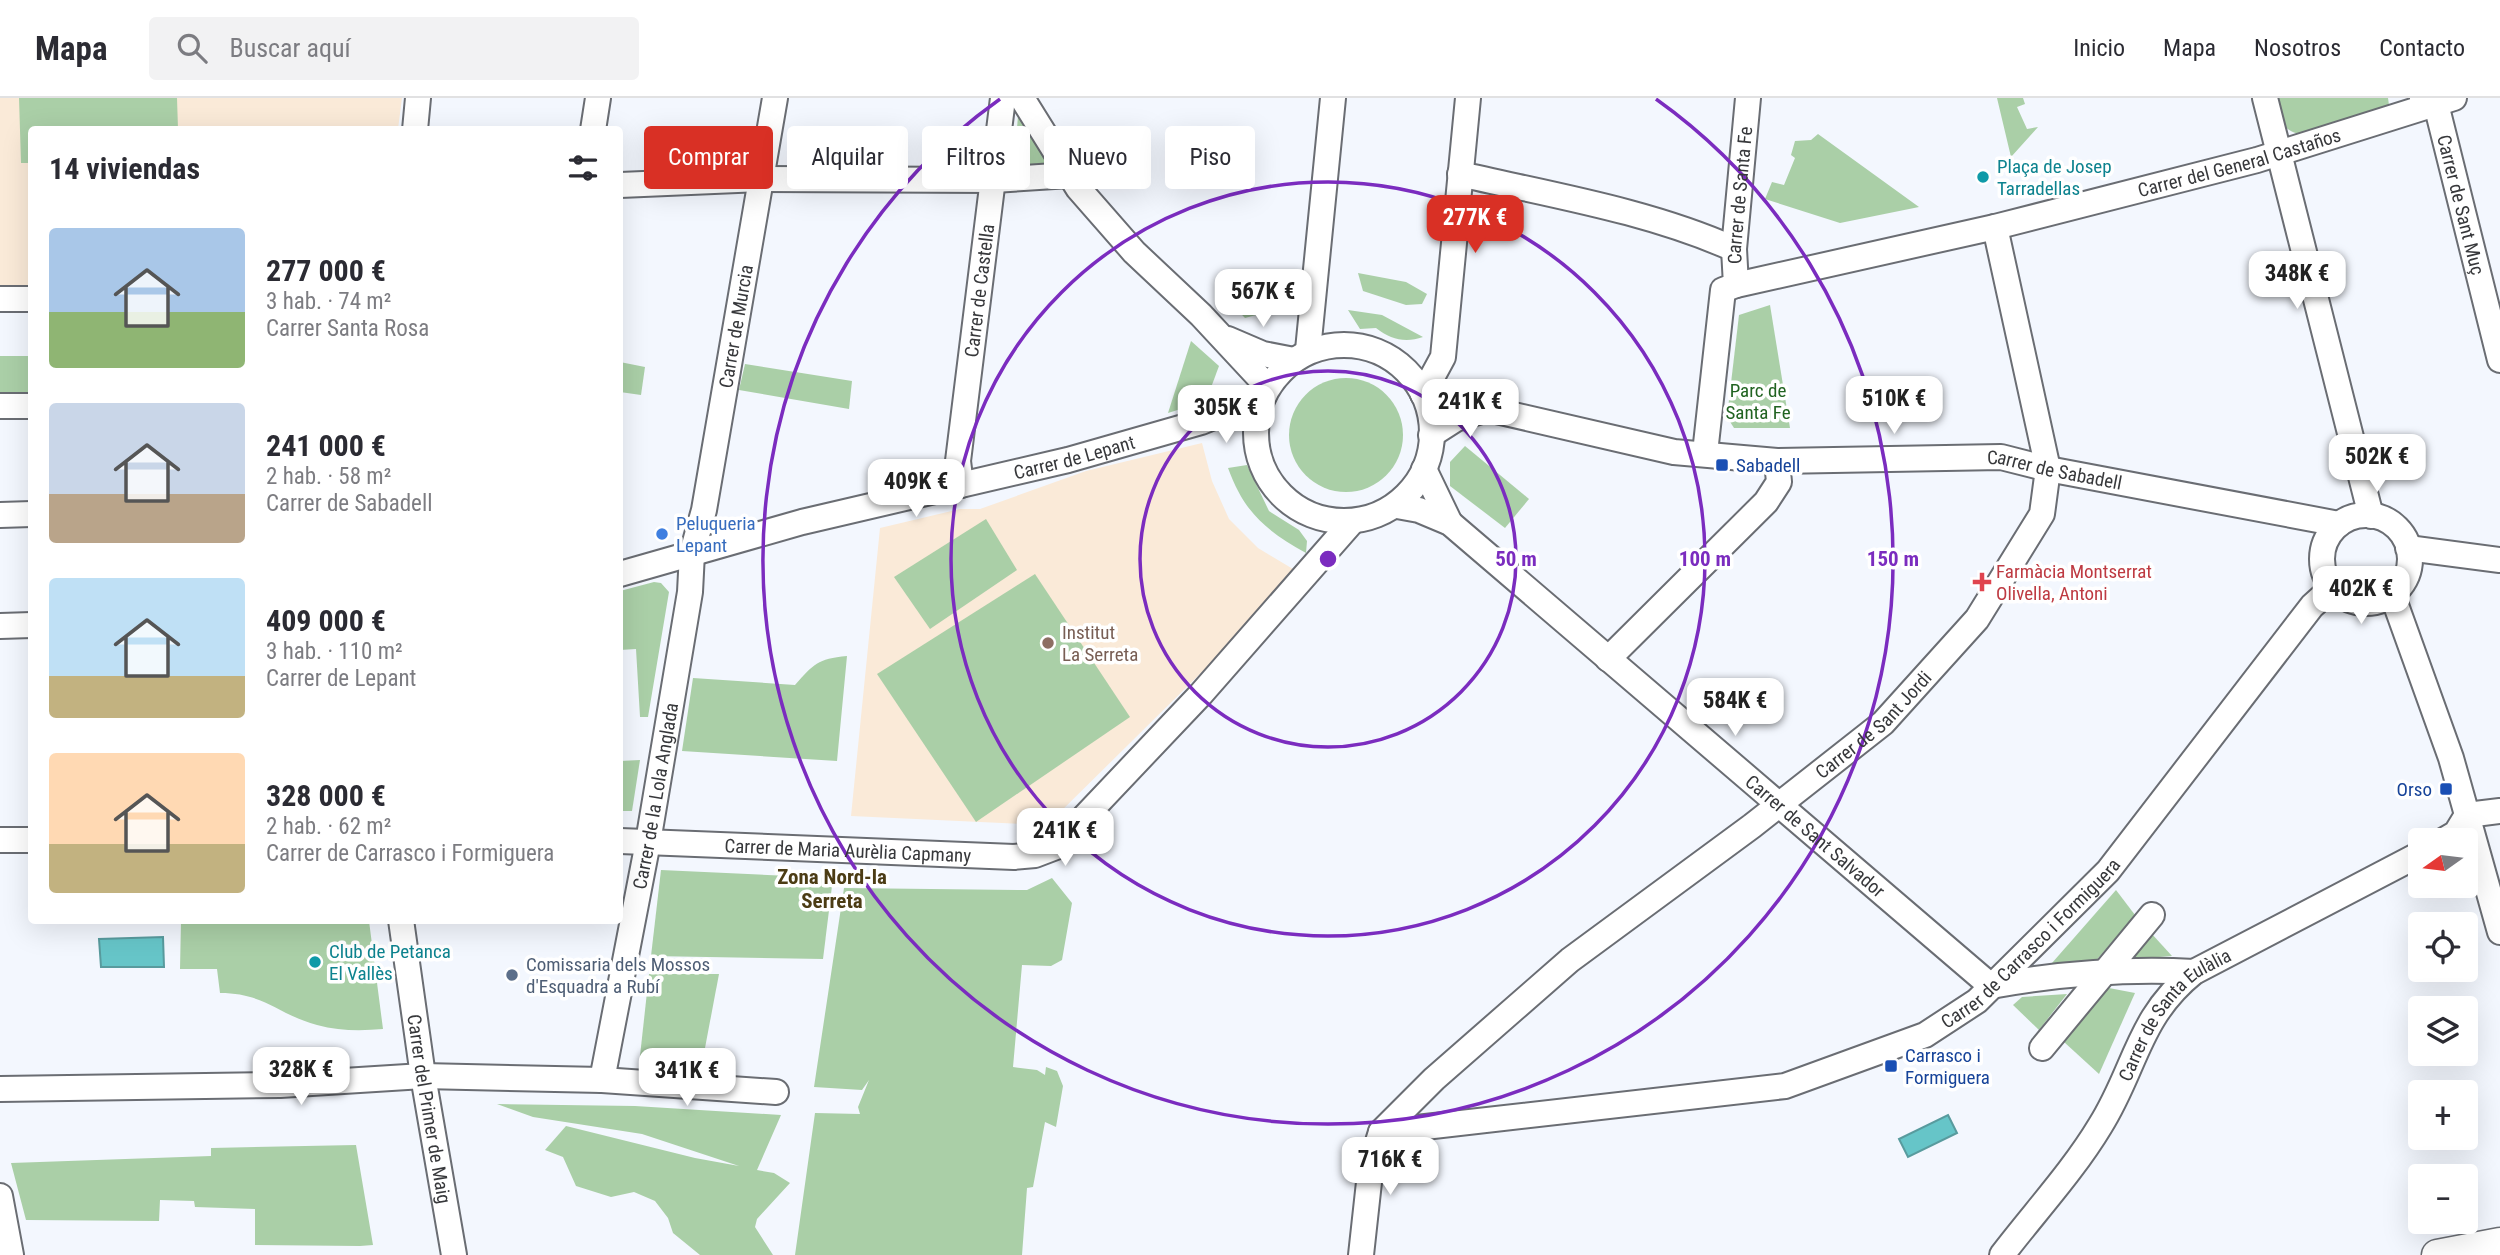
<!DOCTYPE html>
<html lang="es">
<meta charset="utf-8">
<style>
body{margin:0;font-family:"Roboto Condensed",sans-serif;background:#f2f2f3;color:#2b2b33;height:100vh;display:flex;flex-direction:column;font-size:26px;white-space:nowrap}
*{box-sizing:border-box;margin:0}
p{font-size:23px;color:#7c7c81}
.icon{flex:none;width:38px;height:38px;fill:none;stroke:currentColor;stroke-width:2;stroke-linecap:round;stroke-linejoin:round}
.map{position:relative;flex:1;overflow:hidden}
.sheet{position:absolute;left:28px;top:28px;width:595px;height:798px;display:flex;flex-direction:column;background:#fff;border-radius:7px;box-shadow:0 7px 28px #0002}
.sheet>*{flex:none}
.guide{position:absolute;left:644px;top:28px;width:665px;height:63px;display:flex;gap:14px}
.needle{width:46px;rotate:256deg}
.tools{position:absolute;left:2408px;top:730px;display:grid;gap:14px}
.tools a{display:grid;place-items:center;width:70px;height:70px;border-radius:7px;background:#fff;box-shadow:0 7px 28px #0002;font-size:35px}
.price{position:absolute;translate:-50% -60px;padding:0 16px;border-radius:14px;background:#fff;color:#222;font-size:23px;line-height:46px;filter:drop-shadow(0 2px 4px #0008)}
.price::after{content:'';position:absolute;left:50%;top:42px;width:21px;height:16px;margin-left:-10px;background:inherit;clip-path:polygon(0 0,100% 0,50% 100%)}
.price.current{background:#d93025;color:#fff}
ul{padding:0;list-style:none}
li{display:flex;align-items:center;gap:21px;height:175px;padding:0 21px}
li span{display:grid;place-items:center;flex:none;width:196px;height:140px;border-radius:7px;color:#555}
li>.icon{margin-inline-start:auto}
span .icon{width:84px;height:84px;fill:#fffc;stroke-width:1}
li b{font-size:30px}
h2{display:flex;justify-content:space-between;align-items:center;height:84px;padding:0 21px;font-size:30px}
.tag{padding:0 24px;border-radius:7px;background:#fff;box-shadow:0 7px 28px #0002;font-size:24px;line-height:63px}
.tag.current{background:#d93025;color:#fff}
header{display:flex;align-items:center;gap:42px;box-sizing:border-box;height:98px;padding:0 35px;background:#fff;border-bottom:2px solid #e1e1e2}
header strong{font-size:33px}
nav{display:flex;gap:38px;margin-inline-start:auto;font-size:24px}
.search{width:490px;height:63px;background:#f2f2f3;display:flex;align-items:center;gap:18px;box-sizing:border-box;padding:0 24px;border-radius:7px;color:#7c7c81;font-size:26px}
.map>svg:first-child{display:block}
</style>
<header>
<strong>Mapa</strong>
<div class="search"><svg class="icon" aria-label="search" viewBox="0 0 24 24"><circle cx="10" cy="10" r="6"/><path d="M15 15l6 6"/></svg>Buscar aquí</div>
<nav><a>Inicio</a><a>Mapa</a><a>Nosotros</a><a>Contacto</a></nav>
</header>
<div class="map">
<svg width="2500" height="1157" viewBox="0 0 2500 1157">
<rect width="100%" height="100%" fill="#f3f7fe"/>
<g fill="#faead8">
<polygon points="0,0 402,0 398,31 32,32 31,192 0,193"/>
<polygon points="1202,345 1212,383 1229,421 1258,450 1293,471 1212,564 1047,727 851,718 880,430 960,411 980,411 1086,373"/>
</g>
<g fill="#aacfa7">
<polygon points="19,0 177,0 178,31 32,32 31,65 21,65"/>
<polygon points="1997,0 2023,0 2025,6 2017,9 2027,31 2038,29 2011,59"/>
<path d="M2272 0H2388L2389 7 2381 14 2305 37C2283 35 2277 20 2272 0Z"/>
<polygon points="1018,18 1049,67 1014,67"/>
<polygon points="1818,36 1919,109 1840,125 1765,101 1772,84 1784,87 1795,60 1791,57 1795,43 1811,42"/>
<polygon points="1281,172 1282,206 1267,214 1245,220 1224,198"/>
<polygon points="1358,175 1406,184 1427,196 1422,206 1406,207 1363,193"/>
<polygon points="1770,207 1790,330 1734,330 1727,319 1739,217"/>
<path d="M1348 212 1382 217 1423 239C1406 245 1391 242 1376 230L1360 231Z"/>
<polygon points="1191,243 1219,268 1206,303 1168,315"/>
<polygon points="0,258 30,258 30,294 0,296"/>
<polygon points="620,264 645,269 641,297 620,294"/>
<polygon points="745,266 852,283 849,311 739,292"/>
<circle cx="1346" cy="337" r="57"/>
<polygon points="1465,348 1529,401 1505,430 1450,388 1450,364"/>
<path d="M1247 367 1269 413 1299 432 1307 443 1306 455C1265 432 1244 414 1228 370Z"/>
<polygon points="986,421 1017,472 930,531 894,479"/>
<polygon points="1035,476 1130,619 976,724 877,576"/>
<polygon points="654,484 661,485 669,494 648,619 640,619 636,551 620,552 620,493"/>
<path d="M847 558 837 663 682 653 693 580 795 587C814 566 817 561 847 558Z"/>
<polygon points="640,662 632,713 620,713 620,663"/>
<polygon points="661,772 833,780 823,861 651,858"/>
<polygon points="1052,780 1072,805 1062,862 1051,868 1022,867 1013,969 1037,972 1045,977 1046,969 1057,973 1063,988 1056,1029 1045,1024 1033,1089 1027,1090 1022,1157 795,1157 815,1015 860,1016 858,1009 869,982 862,992 814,989 844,790 1027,792"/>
<polygon points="2116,792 2135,817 2094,865 2052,865"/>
<path d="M181 823H369L383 931C361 933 339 933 317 927 279 917 265 895 220 895L217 871H180Z"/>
<polygon points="2151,835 2172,858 2133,861"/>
<polygon points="649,876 719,876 701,971 639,967"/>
<polygon points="2109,890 2135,895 2099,976 2064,944"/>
<polygon points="2067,896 2039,932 2013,907 2022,899"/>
<polygon points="497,1006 635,1008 781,1017 757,1072 774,1075 790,1085 757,1121 755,1129 773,1157 700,1157 673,1135 668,1120 655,1103 634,1094 611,1099 576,1088 563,1059 545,1052 566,1028 695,1060 739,1068 642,1036 533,1019"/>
<polygon points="356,1047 373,1147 360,1148 255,1147 255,1111 195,1109 194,1103 160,1102 159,1123 26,1122 11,1065 211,1058 211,1050"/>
</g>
<g fill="#66c5c8" stroke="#589b9e" stroke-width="2">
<polygon points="163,839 164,869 101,869 99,841"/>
<polygon points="1948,1017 1957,1035 1908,1059 1899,1041"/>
</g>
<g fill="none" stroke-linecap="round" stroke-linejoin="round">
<g stroke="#6a6d73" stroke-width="28">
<g id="minor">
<polyline points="1022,0 1078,90 1134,154 1201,217 1268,289"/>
<polyline points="2265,0 2371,418"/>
<path id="s1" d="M2422 0 2436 6 2500 262"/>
<polyline points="415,32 418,0"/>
<polyline points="593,32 598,0"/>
<path d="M1460 76C1551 97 1649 113 1734 151"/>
<polyline points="620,87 761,81 994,82 1070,77"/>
<path id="s2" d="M1736 187 1995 129 2257 62 2454 0"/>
<polyline points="0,201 32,201"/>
<polyline points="1228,241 1263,256 1294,262"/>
<circle cx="1344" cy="335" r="88"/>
<polyline points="1308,252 1333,0"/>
<path id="s3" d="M1423 296 1674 354 1777 363 2001 359 2048 371 2339 426"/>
<polyline points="1423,296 1443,259 1468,0"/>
<polyline points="0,308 32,308"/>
<polyline points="1431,337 1456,321 1491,310"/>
<path id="s4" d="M1705 355 1723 192 1736 187 1734 151 1748 0"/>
<polyline points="1424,371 1450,425"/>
<path id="s5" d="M961 387 958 363 1003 0"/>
<path id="s6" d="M1397 408 1419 412 1450 425 1991 888"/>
<polyline points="0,417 32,416"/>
<circle cx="2366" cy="461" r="44"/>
<polyline points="2408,450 2500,462"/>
<path id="s7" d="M620 476 802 424 1068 362 1201 324 1263 299"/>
<polyline points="2392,496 2451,660 2500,834"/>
<polyline points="0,528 32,527"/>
<polyline points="1608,561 1766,404 1779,384 1777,363"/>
<polyline points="2467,717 2500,713"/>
<polyline points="0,742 32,742"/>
<polyline points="2444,742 2456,735 2467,717"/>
<path id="s8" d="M620 743 1014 759 1035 757 1056 749 1201 596 1351 425"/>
<path id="s9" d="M401 822 423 978 454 1157"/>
<path d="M1991 888C2058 876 2126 870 2194 874"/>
<polyline points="2042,950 2152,817"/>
<path id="s10" d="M602 982 648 744 690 494 692 455 704 412 775 0"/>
<polyline points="0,991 280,987 423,978 602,982 776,994"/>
<path id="s11" d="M1381 1034 1785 988 1925 937 1977 903 2108 773 2312 508 2332 490"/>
<polyline points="0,1098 11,1157"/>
<path id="s12" d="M1361 1157 1371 1066 1381 1034 1434 981 1570 862 1752 728 1883 625 1977 521 2042 416 2048 371 1995 129"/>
<path id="s13" d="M2002 1157C2034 1115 2073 1073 2100 1028 2136 971 2137 920 2194 874L2420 756"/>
</g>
</g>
<g stroke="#6a6d73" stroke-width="33">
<polyline id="tertiary" points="2437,1157 2500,1145"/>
</g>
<use href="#minor" stroke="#fff" stroke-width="24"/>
<use href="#tertiary" stroke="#fff" stroke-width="30"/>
</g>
<g fill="none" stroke="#7b2cbf" stroke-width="3.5">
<circle cx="1328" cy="461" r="188"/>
<circle cx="1328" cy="461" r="377"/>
<path d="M1656 1A565 565 0 1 1 1000 1"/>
</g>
<g fill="#0f9aa8" stroke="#fff" stroke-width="2.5">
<circle cx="1983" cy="79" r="7"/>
<circle cx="315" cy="864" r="7"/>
</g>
<g fill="#1a4fb4" stroke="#fff" stroke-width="2.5">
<rect x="1715" y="360" width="14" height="14" rx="3.5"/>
<rect x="2439" y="684" width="14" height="14" rx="3.5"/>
<rect x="1884" y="961" width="14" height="14" rx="3.5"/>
</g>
<circle fill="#3f7fe0" stroke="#fff" stroke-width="2.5" cx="662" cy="436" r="7"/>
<path fill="#e0444e" stroke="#fff" stroke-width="2.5" d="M1978.5 473.5h7v7h7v7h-7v7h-7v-7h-7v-7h7z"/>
<circle fill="#8d6e63" stroke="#fff" stroke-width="2.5" cx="1048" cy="545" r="7"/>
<circle fill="#5c6f8a" stroke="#fff" stroke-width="2.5" cx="512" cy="877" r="7"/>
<g text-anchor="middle" stroke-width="7" stroke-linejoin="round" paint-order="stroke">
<g font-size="19" fill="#37383b" stroke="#fff">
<text dy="7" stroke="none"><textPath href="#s2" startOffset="518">Carrer del General Castaños</textPath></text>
<text dy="7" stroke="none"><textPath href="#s4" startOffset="268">Carrer de Santa Fe</textPath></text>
<text dy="7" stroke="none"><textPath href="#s1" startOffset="119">Carrer de Sant Muç</textPath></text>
<text dy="7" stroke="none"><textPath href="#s5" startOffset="196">Carrer de Castella</textPath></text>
<text dy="7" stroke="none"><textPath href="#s10" startOffset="766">Carrer de Murcia</textPath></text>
<text dy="7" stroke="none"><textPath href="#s7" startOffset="469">Carrer de Lepant</textPath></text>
<text dy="7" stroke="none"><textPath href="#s3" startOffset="640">Carrer de Sabadell</textPath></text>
<text dy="7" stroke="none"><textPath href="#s12" startOffset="765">Carrer de Sant Jordi</textPath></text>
<text dy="7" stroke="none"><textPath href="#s10" startOffset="289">Carrer de la Lola Anglada</textPath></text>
<text dy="7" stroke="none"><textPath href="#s6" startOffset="537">Carrer de Sant Salvador</textPath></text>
<text dy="7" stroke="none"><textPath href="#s8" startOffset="228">Carrer de Maria Aurèlia Capmany</textPath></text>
<text dy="7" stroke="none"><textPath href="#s11" startOffset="696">Carrer de Carrasco i Formiguera</textPath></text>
<text dy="7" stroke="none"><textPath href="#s13" startOffset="299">Carrer de Santa Eulàlia</textPath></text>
<text dy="7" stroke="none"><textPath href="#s9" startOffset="191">Carrer del Primer de Maig</textPath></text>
</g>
<g font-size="19" fill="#0d838f" stroke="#fff" text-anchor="start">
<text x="1997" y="75">Plaça de Josep<tspan x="1997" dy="22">Tarradellas</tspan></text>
<text x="329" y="860">Club de Petanca<tspan x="329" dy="22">El Vallès</tspan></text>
</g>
<g font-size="19" fill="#216321" stroke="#fff">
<text x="1758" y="299">Parc de<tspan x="1758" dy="22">Santa Fe</tspan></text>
</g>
<g font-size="19" fill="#164399" stroke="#fff" text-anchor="start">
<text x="1736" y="374">Sabadell</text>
<text x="2432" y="698" text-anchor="end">Orso</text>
<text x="1905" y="964">Carrasco i<tspan x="1905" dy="22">Formiguera</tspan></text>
</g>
<g font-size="19" fill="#366cbe" stroke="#fff" text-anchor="start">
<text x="676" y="432">Peluqueria<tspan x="676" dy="22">Lepant</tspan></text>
</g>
<g font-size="19" fill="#be3a42" stroke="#fff" text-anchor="start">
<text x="1996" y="480">Farmàcia Montserrat<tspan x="1996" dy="22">Olivella, Antoni</tspan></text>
</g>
<g font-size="19" fill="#785e54" stroke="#fff" text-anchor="start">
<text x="1062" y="541">Institut<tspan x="1062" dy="22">La Serreta</tspan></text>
</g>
<g font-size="19" fill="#4e5e75" stroke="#fff" text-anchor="start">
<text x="526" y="873">Comissaria dels Mossos<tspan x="526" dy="22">d'Esquadra a Rubí</tspan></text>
</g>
<g font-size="21" font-weight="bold" fill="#4c3c14" stroke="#fff">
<text x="832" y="786">Zona Nord-la<tspan x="832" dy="24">Serreta</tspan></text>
</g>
</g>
<circle cx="1328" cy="461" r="10" fill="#7b2cbf" stroke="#fff" stroke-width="3.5"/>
<g font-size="21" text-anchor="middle" font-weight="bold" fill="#7b2cbf" stroke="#fff" stroke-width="7" stroke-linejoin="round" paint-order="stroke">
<text x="1516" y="468">50 m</text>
<text x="1705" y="468">100 m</text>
<text x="1893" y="468">150 m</text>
</g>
</svg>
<div class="tools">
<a><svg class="needle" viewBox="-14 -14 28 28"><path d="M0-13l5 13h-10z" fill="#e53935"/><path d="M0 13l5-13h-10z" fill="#7c7c81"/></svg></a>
<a><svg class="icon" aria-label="locate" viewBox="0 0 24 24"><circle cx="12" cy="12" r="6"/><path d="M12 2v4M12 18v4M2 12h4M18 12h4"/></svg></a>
<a><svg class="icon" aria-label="layers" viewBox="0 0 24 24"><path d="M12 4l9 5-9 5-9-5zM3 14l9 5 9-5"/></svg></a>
<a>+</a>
<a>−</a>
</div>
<b class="price current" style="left:1475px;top:157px">277K €</b>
<b class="price" style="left:2297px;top:213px">348K €</b>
<b class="price" style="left:1263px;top:231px">567K €</b>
<b class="price" style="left:1894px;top:338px">510K €</b>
<b class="price" style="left:1470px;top:341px">241K €</b>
<b class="price" style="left:1226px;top:347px">305K €</b>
<b class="price" style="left:2377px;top:396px">502K €</b>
<b class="price" style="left:916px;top:421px">409K €</b>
<b class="price" style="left:2361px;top:528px">402K €</b>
<b class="price" style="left:1735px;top:640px">584K €</b>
<b class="price" style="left:1065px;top:770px">241K €</b>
<b class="price" style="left:301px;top:1009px">328K €</b>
<b class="price" style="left:687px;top:1010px">341K €</b>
<b class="price" style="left:1390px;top:1099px">716K €</b>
<div class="guide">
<a class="tag current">Comprar</a>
<a class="tag">Alquilar</a>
<a class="tag">Filtros</a>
<a class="tag">Nuevo</a>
<a class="tag">Piso</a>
</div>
<section class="sheet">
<h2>14 viviendas<svg class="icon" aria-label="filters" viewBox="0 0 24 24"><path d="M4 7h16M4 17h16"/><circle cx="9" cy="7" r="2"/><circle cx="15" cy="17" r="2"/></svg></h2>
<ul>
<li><span style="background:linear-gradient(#a9c7e8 60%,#8fb573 0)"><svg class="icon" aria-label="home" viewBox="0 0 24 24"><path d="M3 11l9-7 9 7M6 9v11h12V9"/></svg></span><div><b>277 000 €</b><p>3 hab. · 74 m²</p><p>Carrer Santa Rosa</p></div></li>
<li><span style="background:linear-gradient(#c9d6e8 65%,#b9a48a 0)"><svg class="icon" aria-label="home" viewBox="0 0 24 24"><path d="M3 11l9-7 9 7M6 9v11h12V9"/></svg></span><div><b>241 000 €</b><p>2 hab. · 58 m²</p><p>Carrer de Sabadell</p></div></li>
<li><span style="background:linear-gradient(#bfe0f5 70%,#c2b280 0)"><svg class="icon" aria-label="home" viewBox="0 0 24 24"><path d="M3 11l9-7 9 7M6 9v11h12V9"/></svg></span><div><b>409 000 €</b><p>3 hab. · 110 m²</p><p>Carrer de Lepant</p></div></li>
<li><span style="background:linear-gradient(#ffd9b3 65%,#c2b280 0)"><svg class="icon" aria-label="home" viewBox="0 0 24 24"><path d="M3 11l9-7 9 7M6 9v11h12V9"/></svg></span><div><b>328 000 €</b><p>2 hab. · 62 m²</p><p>Carrer de Carrasco i Formiguera</p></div></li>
</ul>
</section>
</div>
